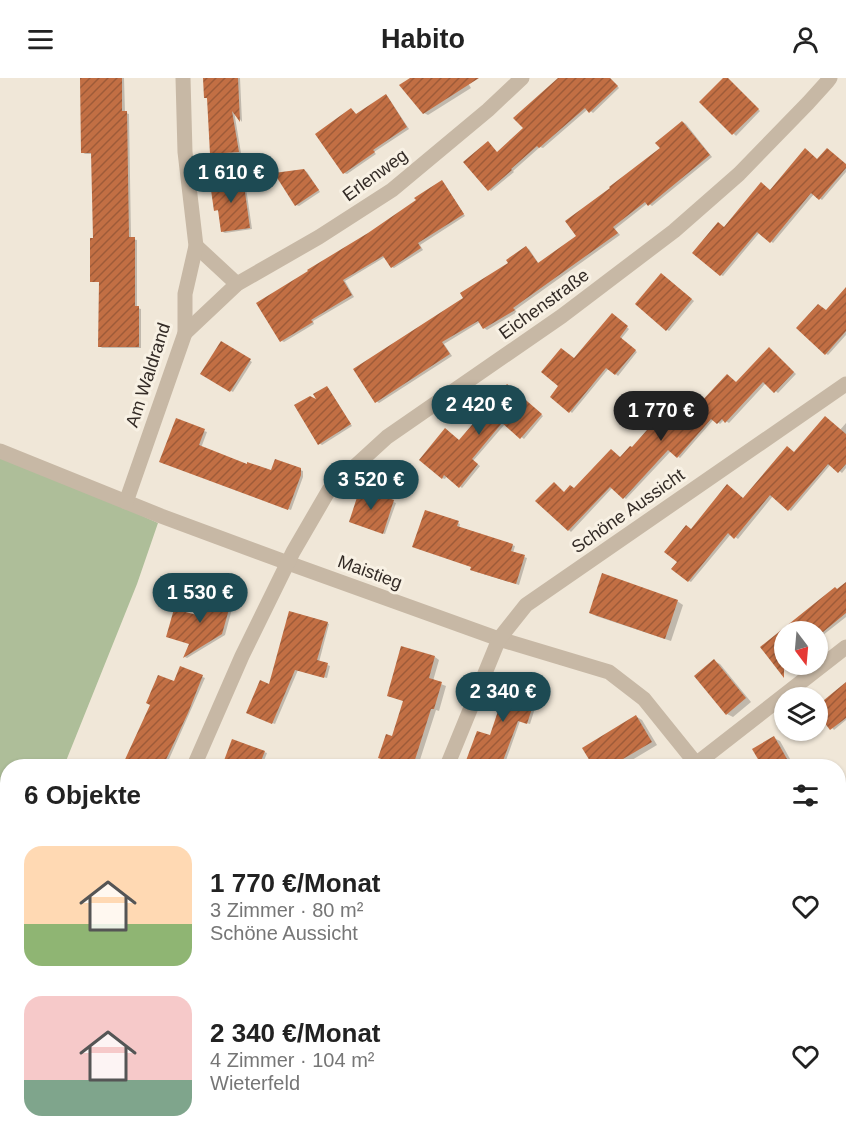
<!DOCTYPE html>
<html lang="de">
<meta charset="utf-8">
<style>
body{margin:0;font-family:Arial,sans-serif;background:#f2f2f2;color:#222;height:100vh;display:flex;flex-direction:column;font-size:22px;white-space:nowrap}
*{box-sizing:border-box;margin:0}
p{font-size:20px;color:#767676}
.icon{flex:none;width:33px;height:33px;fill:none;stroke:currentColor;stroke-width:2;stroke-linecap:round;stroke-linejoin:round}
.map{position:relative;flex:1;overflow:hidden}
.details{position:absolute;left:0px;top:681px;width:846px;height:384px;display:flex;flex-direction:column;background:#fff;border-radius:24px 24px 0 0;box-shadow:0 2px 4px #0004}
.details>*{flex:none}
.needle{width:39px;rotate:164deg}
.controls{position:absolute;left:774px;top:543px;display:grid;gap:12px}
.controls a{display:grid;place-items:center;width:54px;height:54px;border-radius:50%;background:#fff;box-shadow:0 2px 4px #0004;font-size:30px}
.price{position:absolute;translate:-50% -51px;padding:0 14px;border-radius:21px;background:#1d4a53;color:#fff;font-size:20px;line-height:39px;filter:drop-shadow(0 2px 3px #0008)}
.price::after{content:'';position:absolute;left:50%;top:36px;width:18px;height:14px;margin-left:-9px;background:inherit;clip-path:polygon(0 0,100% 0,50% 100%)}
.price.active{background:#222;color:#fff}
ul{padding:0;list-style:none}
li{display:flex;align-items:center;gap:18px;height:150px;padding:0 24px}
li span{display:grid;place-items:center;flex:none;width:168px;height:120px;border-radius:18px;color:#555}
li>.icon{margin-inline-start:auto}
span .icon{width:72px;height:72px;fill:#fffc;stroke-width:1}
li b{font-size:26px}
h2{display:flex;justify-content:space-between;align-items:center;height:72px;padding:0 24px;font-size:26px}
header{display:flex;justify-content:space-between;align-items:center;height:78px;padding:0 24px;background:#fff;font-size:27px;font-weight:700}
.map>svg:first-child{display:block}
</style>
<header><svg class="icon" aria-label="menu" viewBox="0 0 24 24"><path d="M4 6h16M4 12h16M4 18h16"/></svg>Habito<svg class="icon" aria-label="person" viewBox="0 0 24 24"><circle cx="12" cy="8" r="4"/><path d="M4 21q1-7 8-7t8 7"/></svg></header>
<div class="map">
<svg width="846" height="1065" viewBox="0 0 846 1065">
<defs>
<pattern id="building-hatch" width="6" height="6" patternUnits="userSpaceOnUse" patternTransform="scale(1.5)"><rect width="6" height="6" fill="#c26f44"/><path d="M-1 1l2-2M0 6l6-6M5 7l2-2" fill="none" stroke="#9e5b39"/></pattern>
</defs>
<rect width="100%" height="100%" fill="#f0e7d8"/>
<polygon fill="#aebe99" points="0,373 158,445 137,506 64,688 8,688 8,806 3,815 0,814"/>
<g fill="#0003">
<polygon points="82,0 124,0 125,35 129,36 131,161 137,162 137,230 141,231 141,270 102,270 100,268 100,204 92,203 94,161 93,76 85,76 82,74"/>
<polygon points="204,0 240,0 242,44 234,33 241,75 214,76 211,75 208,21 205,19"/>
<polygon points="413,0 465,0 471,10 428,37 424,35"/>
<polygon points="559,0 610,0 619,10 593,35 588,31 543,70 540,69 513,93 514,94 491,113 489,111 498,75 525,50"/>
<polygon points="725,0 728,1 760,33 736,58 701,24"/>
<polygon points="386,18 388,19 409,51 374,74 376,76 347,96 344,95 317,56 352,32 357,37"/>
<polygon points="683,44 686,46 712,79 652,128 648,125 615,151 620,157 515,232 517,234 487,252 484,250 480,244 444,266 452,278 379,325 376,323 465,220 510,185 526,170 529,171 539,186 578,158 612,111 662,70"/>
<polygon points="818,82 846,87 846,94 822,122 814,116 773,165 760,154 723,198 721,197 725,151 771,113"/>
<polygon points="304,92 307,94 320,114 299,128 296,127"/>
<polygon points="242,102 245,103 252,151 225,155 223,154 220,133 216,132"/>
<polygon points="442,104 444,105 465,138 420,167 423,172 394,190 392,189 385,179 345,203 354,219 313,243 314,246 284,264 282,263 369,157"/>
<polygon points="664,198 694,223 669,253 666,251"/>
<polygon points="846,212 846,257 828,277 825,275 826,234"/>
<polygon points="614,238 629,251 621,261 637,274 618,298 609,290 572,335 570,333 575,282"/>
<polygon points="221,265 252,284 233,314 202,296"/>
<polygon points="772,273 796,296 778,315 766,305 729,345 724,342 720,346 714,341 680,380 671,373 626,421 613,409 571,454 569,452 565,415 575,412 621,380 686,342 736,306"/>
<polygon points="327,309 329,311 352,348 322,367 319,365 321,326"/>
<polygon points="509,309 543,338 524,361 505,346 473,383 480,388 462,410 447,398 445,401 442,400 460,363"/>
<polygon points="846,345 846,390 842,395 831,386 791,433 773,418 738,461 731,456 691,504 689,503 679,484 691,452 744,421 794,376 840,352"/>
<polygon points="204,353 207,354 201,370 247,388 272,394 300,392 303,393 303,399 291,432 163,384"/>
<polygon points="361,412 396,425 385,456 353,445"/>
<polygon points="458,445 460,446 459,451 512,467 515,468 513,475 527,480 519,507 474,493 473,488 417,470"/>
<polygon points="846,506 846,539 818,561 818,554 784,554 784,586 786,586 780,591 762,569"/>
<polygon points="204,518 233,527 225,557 187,580 185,579 190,568"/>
<polygon points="677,523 683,527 671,563 596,538 590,535"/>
<polygon points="327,545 329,546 319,584 330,588 327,600 298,592 275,646 250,636"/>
<polygon points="435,579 439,582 433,603 446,608 439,633 436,632 418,688 406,688 384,682 380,679 393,660 405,623 389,618"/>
<polygon points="714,583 720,586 751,624 733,639 727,636"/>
<polygon points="181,590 205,600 166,688 124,688 152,627 175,605"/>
<polygon points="502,597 541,611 530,646 520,643 504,688 466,688 478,654 491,659 505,615"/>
<polygon points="846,606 846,642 834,652 818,634 818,629"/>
<polygon points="637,639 642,642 657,667 622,688 595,688 584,670"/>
<polygon points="774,660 780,663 794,688 764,688 754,671"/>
<polygon points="233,663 267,675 262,688 223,688"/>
<polygon points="846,786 846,824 838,816 838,792"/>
<polygon points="0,916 8,921 8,953 0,963"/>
<polygon points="846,1018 846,1053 842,1048 838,1050 838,1023"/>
<polygon points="19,1058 51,1058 50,1065 18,1065"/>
<polygon points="237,1058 245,1058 251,1065 228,1065"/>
<polygon points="499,1058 543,1058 533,1065 489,1065"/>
<polygon points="680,1058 739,1058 729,1065 671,1065"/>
</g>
<g fill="url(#building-hatch)">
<polygon points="80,0 122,0 122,33 127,33 129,159 135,159 135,228 139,228 139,269 98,269 99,204 90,204 90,160 93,160 91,75 81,75"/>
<polygon points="203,0 238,0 240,44 232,33 239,74 210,76 207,20 204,20"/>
<polygon points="410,0 479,0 423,36 399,7"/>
<polygon points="558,0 610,0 618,8 589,35 585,30 539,70 537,68 511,91 512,92 488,113 463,84 488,63 497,74 523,50 513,40"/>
<polygon points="723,0 728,0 759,31 732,57 699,24"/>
<polygon points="386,16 407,49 373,72 375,74 343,96 315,56 351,30 356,36"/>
<polygon points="682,43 710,77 648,128 645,124 613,149 618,155 513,230 515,232 483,251 478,243 442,264 450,276 375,325 353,291 463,220 460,215 508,185 506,182 526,168 538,185 576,158 565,143 610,110 609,109 660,70 655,65"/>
<polygon points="805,70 817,81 827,70 846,86 846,90 819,122 811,115 770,165 757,154 720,198 692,175 718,144 724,149 761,104 770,112"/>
<polygon points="304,91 319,112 295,128 274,95"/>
<polygon points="243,100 250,150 221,154 218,132 214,133 210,105"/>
<polygon points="442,102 464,136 418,165 421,170 391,190 383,178 343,202 352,217 311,242 313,244 280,264 256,225 308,193 307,192 368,155 416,122 414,120"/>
<polygon points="661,195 692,221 666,253 635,226"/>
<polygon points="846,209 846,253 825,277 796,250 818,226 826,232"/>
<polygon points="612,235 628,248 620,259 636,272 615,297 606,290 569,335 550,319 558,308 541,294 561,270 574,280"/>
<polygon points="221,263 251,281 230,314 200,296"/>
<polygon points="769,269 794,294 774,315 763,304 725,345 722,341 717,346 711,341 677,380 668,372 623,421 610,409 568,453 535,423 554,404 564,414 570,407 574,410 611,371 620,379 630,368 632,369 669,327 685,341 727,296 736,304"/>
<polygon points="507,306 542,336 520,361 502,345 472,381 478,386 459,410 444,397 442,401 419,382 445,350 459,362"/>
<polygon points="327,308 351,346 318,367 294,327 310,318 316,321 313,316"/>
<polygon points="825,338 846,356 846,386 838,395 828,386 788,433 770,417 734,461 728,455 688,504 671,491 677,484 664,474 686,447 691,451 727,406 743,420 787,368 794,374"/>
<polygon points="176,340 205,351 199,367 247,386 247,384 271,392 275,381 301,390 301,397 288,432 159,384"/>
<polygon points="360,410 394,422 383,456 349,444"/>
<polygon points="425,432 459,443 457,448 513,466 511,473 525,477 516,506 470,492 471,489 412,469"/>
<polygon points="602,495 678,522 665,561 589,535"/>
<polygon points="846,504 846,535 823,554 784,554 784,600 760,569 835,509 837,511"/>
<polygon points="203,516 231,524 222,556 183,580 189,566 166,559 174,531 197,537"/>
<polygon points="289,533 328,544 317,582 328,585 324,600 295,592 272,646 246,635 260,602 269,606"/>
<polygon points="401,568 435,578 429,600 442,604 434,631 431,631 413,688 406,688 378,680 386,656 392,658 403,623 387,618"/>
<polygon points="714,581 746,620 726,637 694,598"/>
<polygon points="180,588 203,597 188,635 163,688 122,688 150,627 146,625 158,597 174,603"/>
<polygon points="501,596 539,608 527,646 518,643 501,688 464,688 477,653 490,657 504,615 495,612"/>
<polygon points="846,604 846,640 830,652 818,636 818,627"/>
<polygon points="636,637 652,664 611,688 593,688 582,670"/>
<polygon points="774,658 791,688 762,688 752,671"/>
<polygon points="232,661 265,673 259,688 222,688"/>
</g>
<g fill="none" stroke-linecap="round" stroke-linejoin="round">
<g stroke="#c7b8a5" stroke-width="15">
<polyline points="196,168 237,206"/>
<polyline points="185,255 237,206 319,159 392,112 488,32 522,0"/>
<polyline points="0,373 161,438 288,485 499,561 609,594 644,621 698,688"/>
<polyline points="126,424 185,255 185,216 196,168 185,74 183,0"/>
<polyline points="696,686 846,569"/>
<polyline points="194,688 242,578 293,474 329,412 387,359 562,238 674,153 739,96 808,25 827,4 830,0"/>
<polyline points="447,688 499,561 526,527 846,306"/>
<polyline points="838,897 846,891"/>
<polyline points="838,926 846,939"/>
<polyline points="0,1024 1,1014 8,1011"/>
<polyline points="102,1058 115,1065"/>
<polyline points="180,1065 190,1058"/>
<polyline points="621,1065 631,1058"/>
</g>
</g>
<g text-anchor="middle" stroke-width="6" stroke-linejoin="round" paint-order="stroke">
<g font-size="18" fill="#332b26" stroke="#f8f1e4">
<text transform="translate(375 97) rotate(-36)" y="6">Erlenweg</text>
<text transform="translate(544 226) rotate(-36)" y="6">Eichenstraße</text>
<text transform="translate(148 297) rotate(-72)" y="6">Am Waldrand</text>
<text transform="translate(628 433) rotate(-35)" y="6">Schöne Aussicht</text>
<text transform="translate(370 494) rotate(20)" y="6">Maistieg</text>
</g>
</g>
</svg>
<div class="controls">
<a><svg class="needle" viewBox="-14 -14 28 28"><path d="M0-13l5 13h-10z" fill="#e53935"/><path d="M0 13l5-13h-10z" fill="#767676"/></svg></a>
<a><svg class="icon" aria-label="layers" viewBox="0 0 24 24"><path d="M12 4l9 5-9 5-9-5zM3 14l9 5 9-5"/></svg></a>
</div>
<b class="price" style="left:231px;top:126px">1 610 €</b>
<b class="price" style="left:479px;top:358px">2 420 €</b>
<b class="price active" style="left:661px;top:364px">1 770 €</b>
<b class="price" style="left:371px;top:433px">3 520 €</b>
<b class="price" style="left:200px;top:546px">1 530 €</b>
<b class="price" style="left:503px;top:645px">2 340 €</b>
<section class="details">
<h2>6 Objekte<svg class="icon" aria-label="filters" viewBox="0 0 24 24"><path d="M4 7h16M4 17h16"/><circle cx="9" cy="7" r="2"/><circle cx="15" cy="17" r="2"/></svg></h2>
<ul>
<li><span style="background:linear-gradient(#ffd9b3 65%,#8fb573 0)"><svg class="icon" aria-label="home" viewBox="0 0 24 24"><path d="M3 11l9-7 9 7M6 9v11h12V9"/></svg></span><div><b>1 770 €/Monat</b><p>3 Zimmer · 80 m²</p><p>Schöne Aussicht</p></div><svg class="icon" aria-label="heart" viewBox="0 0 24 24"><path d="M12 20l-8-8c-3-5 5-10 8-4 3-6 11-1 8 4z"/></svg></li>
<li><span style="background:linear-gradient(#f6c9c9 70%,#7fa58c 0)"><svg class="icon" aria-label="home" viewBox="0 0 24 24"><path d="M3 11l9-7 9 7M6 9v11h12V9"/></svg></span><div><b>2 340 €/Monat</b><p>4 Zimmer · 104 m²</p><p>Wieterfeld</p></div><svg class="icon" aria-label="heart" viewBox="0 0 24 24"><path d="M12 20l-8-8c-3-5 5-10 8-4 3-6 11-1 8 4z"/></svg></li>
</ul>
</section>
</div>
